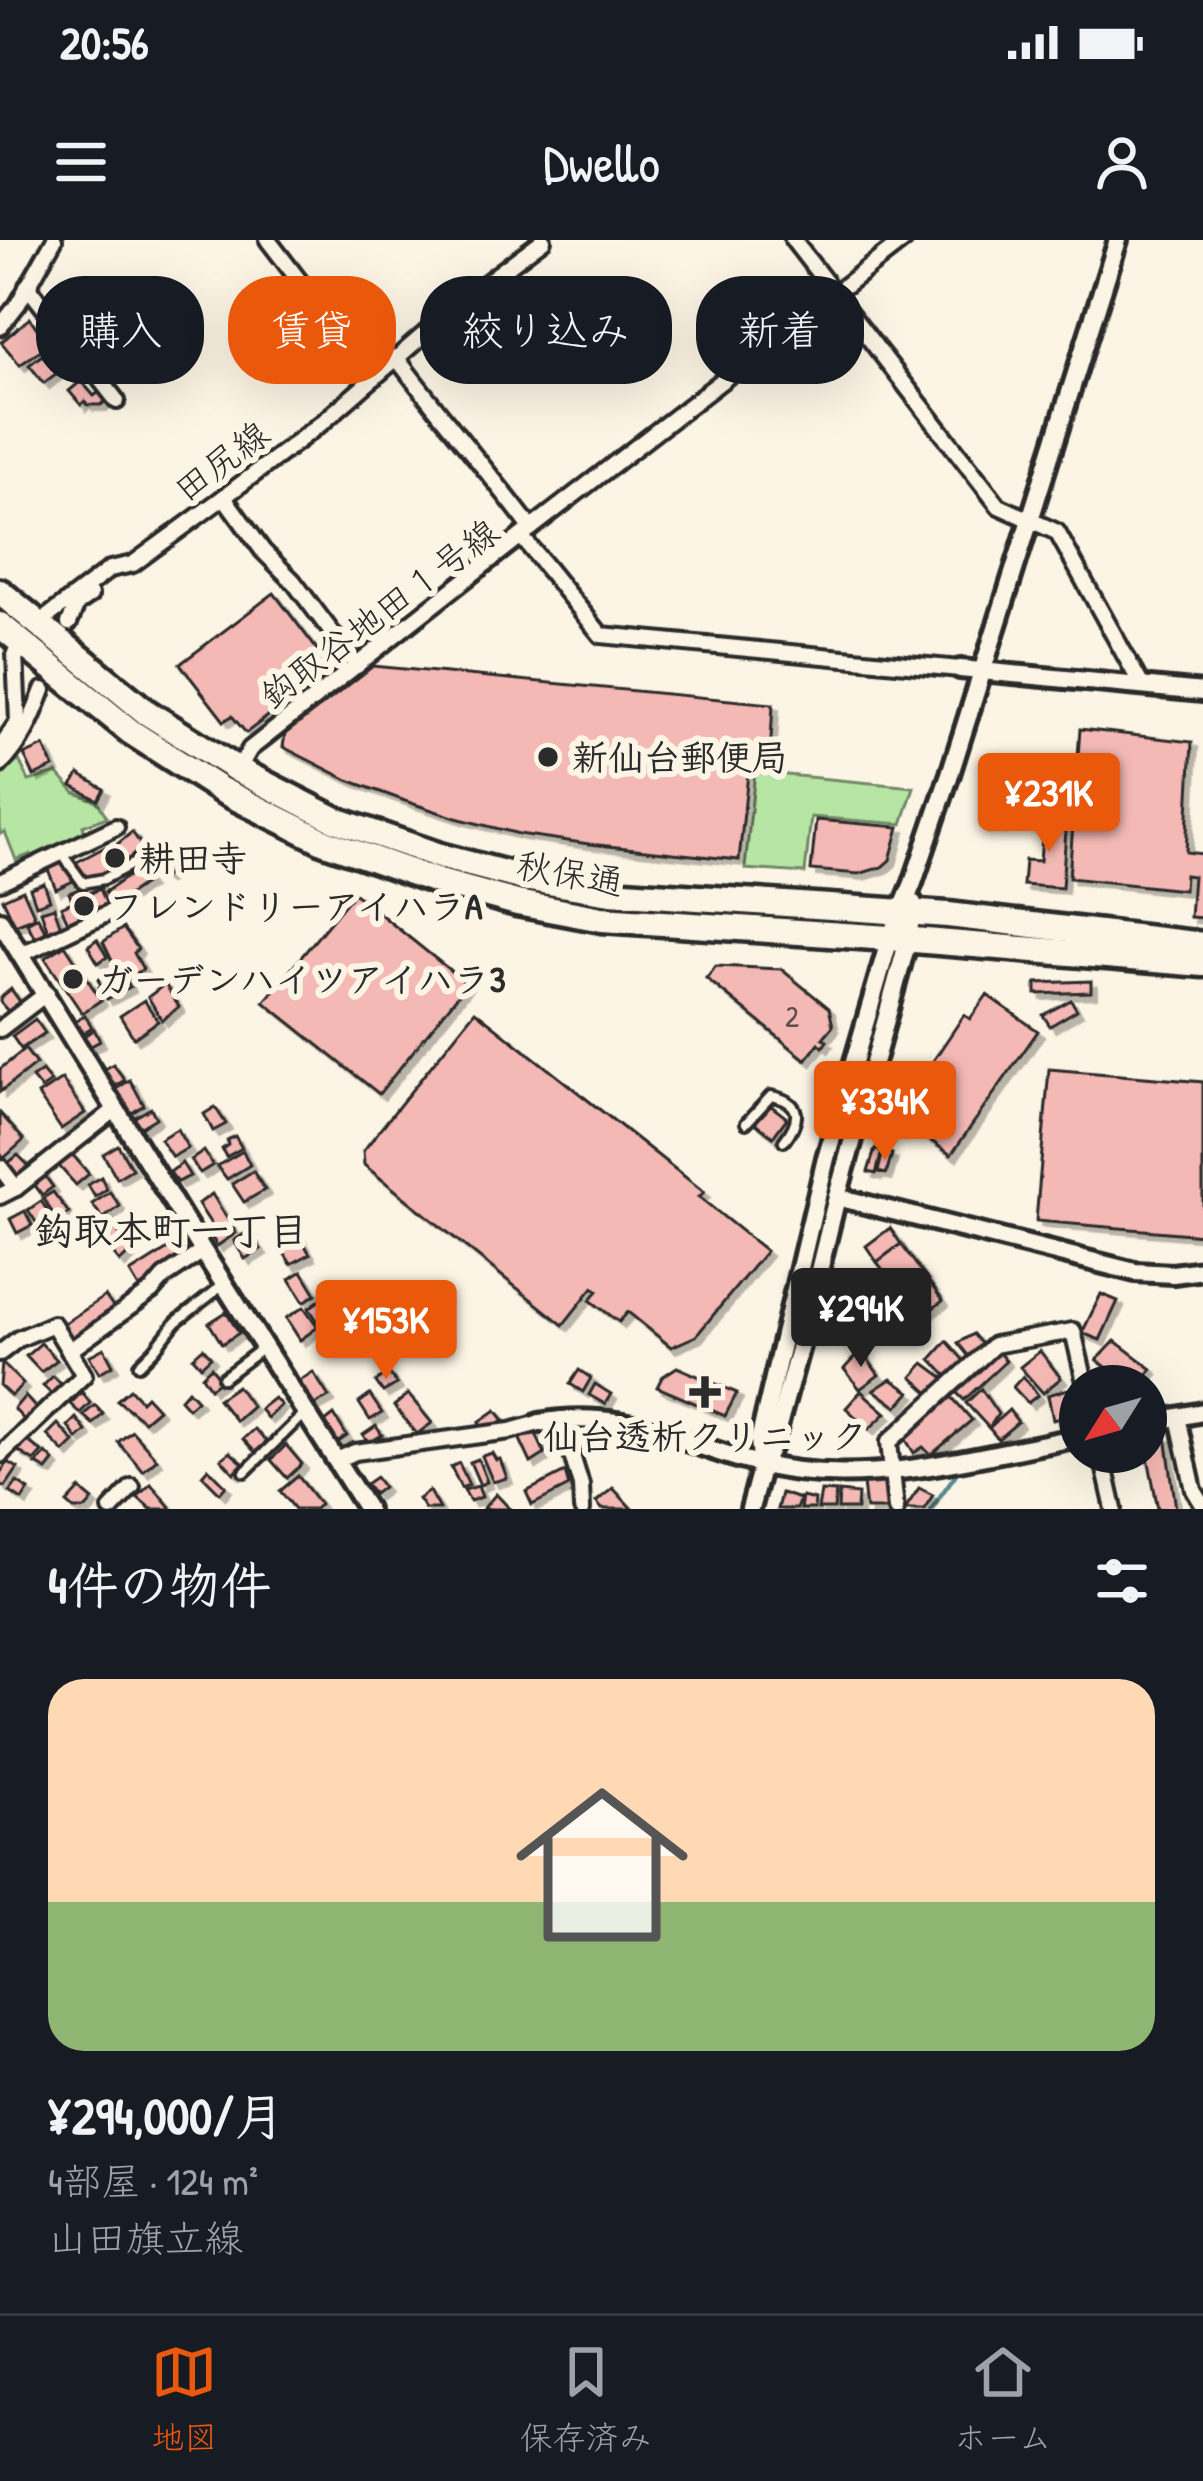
<!DOCTYPE html>
<html lang="ja">
<meta charset="utf-8">
<style>
body{margin:0;font-family:"Patrick Hand","Klee One",sans-serif;background:#242831;color:#f1f3f6;height:100vh;display:flex;flex-direction:column;font-size:45px;white-space:nowrap}
*{box-sizing:border-box;margin:0}
p{font-size:39px;color:#9ea1a6}
.icon{flex:none;width:66px;height:66px;fill:none;stroke:currentColor;stroke-width:2;stroke-linecap:round;stroke-linejoin:round}
.map{position:relative;height:1269px;overflow:hidden}
.drawer{display:flex;flex-direction:column;background:#171b24;flex:1}
.drawer>*{flex:none}
.guide{position:absolute;left:36px;top:36px;width:1131px;height:108px;display:flex;gap:24px}
.needle{width:78px;rotate:233deg}
.buttons{position:absolute;left:1059px;top:1125px;display:grid;gap:24px}
.buttons a{display:grid;place-items:center;width:108px;height:108px;border-radius:50%;background:#171b24;box-shadow:0 12px 48px #0002;font-size:60px}
.price{position:absolute;translate:-50% -102px;padding:0 27px;border-radius:12px;background:#ea580c;color:#fff;font-size:39px;line-height:78px;filter:drop-shadow(0 3px 6px #0008)}
.price::after{content:'';position:absolute;left:50%;top:72px;width:36px;height:27px;margin-left:-18px;background:inherit;clip-path:polygon(0 0,100% 0,50% 100%)}
.price.on{background:#222;color:#fff}
ul{padding:0;list-style:none}
li{display:grid;align-content:center;gap:24px;height:636px;padding:0 48px}
li+li{border-top:3px solid #363941}
li span{display:grid;place-items:center;height:372px;border-radius:36px;color:#555}
li>.icon{margin-inline-start:auto}
span .icon{width:216px;height:216px;fill:#fffc;stroke-width:1}
li b{font-size:51px}
h2{display:flex;justify-content:space-between;align-items:center;height:144px;padding:0 48px;font-size:51px}
.chip{padding:0 42px;border-radius:48px;background:#171b24;box-shadow:0 12px 48px #0002;font-size:42px;line-height:108px}
.chip.on{background:#ea580c;color:#fff}
.status{display:flex;justify-content:space-between;align-items:center;height:84px;padding:0 60px;background:#171b24;direction:ltr}
.status svg{height:33px;fill:currentColor}
header{display:flex;justify-content:space-between;align-items:center;height:156px;padding:0 48px;background:#171b24;font-size:54px;font-weight:600}
.dock{display:flex;justify-content:space-around;align-items:center;height:168px;border-top:3px solid #363941;background:#171b24;font-size:33px;color:#9ea1a6}
.dock a{display:grid;justify-items:center;gap:6px}
.dock .on{color:#ea580c}
.map>svg:first-child{display:block}
</style>
<div class="status"><b>20:56</b><svg viewBox="0 0 49 12"><path d="M0 12V9h3v3zM5 12V6h3v6zM10 12V3h3v9zM15 12V0h3v12zM26 1h20v11H26zM47 4h2v5h-2z"/></svg></div>
<header><svg class="icon" aria-label="menu" viewBox="0 0 24 24"><path d="M4 6h16M4 12h16M4 18h16"/></svg>Dwello<svg class="icon" aria-label="person" viewBox="0 0 24 24"><circle cx="12" cy="8" r="4"/><path d="M4 21q1-7 8-7t8 7"/></svg></header>
<div class="map">
<svg width="1203" height="1269" viewBox="0 0 1203 1269">
<defs>
<filter id="shadow"><feDropShadow dx="5.5" dy="5.5" stdDeviation="0" flood-color="#0004"/></filter>
</defs>
<rect width="100%" height="100%" fill="#fcf5e5"/>
<filter id="ink" filterUnits="userSpaceOnUse"><feTurbulence type="fractalNoise" baseFrequency=".00833" numOctaves="2"/><feDisplacementMap in="SourceGraphic" scale="24" xChannelSelector="R" yChannelSelector="G"/><feConvolveMatrix kernelMatrix="1 2 1 2 8 2 1 2 1" color-interpolation-filters="sRGB"/></filter>
<g filter="url(#ink)">
<g fill="#b7e5a3" stroke="#718867" stroke-width="3">
<polygon points="19,520 29,541 57,533 75,553 97,561 107,577 83,586 86,596 34,619 31,614 16,620 5,592 0,594 0,535"/>
<polygon points="755,532 914,547 902,584 811,577 805,633 745,629"/>
</g>
<g fill="none" stroke-linecap="round" stroke-linejoin="round">
<polyline stroke="#5a8a90" stroke-width="4.5" points="931,1269 958,1231"/>
</g>
<g fill="#f5b9b5" stroke="#2b2b2b" stroke-width="3" filter="url(#shadow)">
<polygon points="30,78 48,105 20,125 1,102"/>
<polygon points="42,115 57,133 44,143 29,125"/>
<polygon points="81,141 94,156 99,152 106,161 101,165 88,165 85,161 81,165 69,151"/>
<polygon points="274,353 331,428 246,493 232,476 224,481 180,424"/>
<polygon points="373,426 773,464 770,516 750,514 739,620 589,604 519,594 456,578 405,561 348,540 283,507 285,494"/>
<polygon points="1080,489 1192,502 1186,612 1203,614 1203,678 1190,677 1193,636 1185,635 1184,650 1069,638"/>
<polygon points="44,506 54,527 34,536 24,515"/>
<polygon points="79,534 104,549 98,560 72,546"/>
<polygon points="985,554 1003,555 1001,588 982,587"/>
<polygon points="1044,573 1067,575 1062,648 1023,645 1025,620 1040,621"/>
<polygon points="816,580 899,587 890,620 882,627 859,634 811,630"/>
<polygon points="132,592 143,607 120,626 100,636 83,640 73,624 105,607 109,611"/>
<polygon points="160,609 176,628 163,638 148,620"/>
<polygon points="63,620 73,641 56,649 47,627"/>
<polygon points="138,629 147,642 114,665 105,652"/>
<polygon points="98,641 101,648 72,660 69,653"/>
<polygon points="44,643 50,660 36,665 30,648"/>
<polygon points="100,649 107,665 68,682 61,667"/>
<polygon points="23,650 35,677 15,685 3,659"/>
<polygon points="354,653 467,744 379,854 264,762"/>
<polygon points="54,667 61,687 48,691 41,671"/>
<polygon points="38,677 47,694 36,700 27,683"/>
<polygon points="123,688 138,709 134,713 143,729 131,737 113,723 103,702"/>
<polygon points="97,699 107,717 98,723 88,706"/>
<polygon points="65,705 101,760 82,773 45,718"/>
<polygon points="716,726 781,729 829,768 833,786 823,798 827,801 823,807 819,803 806,820 706,738"/>
<polygon points="108,732 112,737 121,732 130,747 107,759 99,747 101,745 98,740"/>
<polygon points="1091,741 1091,752 1036,754 1036,743"/>
<polygon points="165,744 179,767 162,780 148,757"/>
<polygon points="11,749 24,767 12,776 0,762 0,758"/>
<polygon points="987,755 1038,791 951,915 896,876 964,775 970,779"/>
<polygon points="144,760 158,781 134,798 120,776"/>
<polygon points="1071,760 1077,770 1050,786 1043,775"/>
<polygon points="475,771 704,952 699,957 766,1011 696,1096 671,1107 628,1072 619,1082 590,1060 598,1051 593,1047 563,1085 364,925 363,911"/>
<polygon points="85,775 92,787 83,793 75,782"/>
<polygon points="35,779 45,793 21,809 12,796"/>
<polygon points="94,789 100,801 91,806 84,796"/>
<polygon points="25,809 36,824 0,852 0,829"/>
<polygon points="113,824 125,840 111,848 99,833"/>
<polygon points="1049,829 1203,842 1203,995 1036,981"/>
<polygon points="42,831 51,842 41,849 32,838"/>
<polygon points="62,839 85,873 61,889 38,855"/>
<polygon points="130,840 144,865 129,875 113,851"/>
<polygon points="770,865 787,878 773,897 755,883"/>
<polygon points="215,867 226,884 213,891 204,874"/>
<polygon points="151,868 156,878 136,890 130,880"/>
<polygon points="0,873 24,900 4,918 0,913"/>
<polygon points="177,889 188,908 172,917 160,899"/>
<polygon points="235,896 242,908 226,917 222,909 228,905 227,900"/>
<polygon points="118,905 132,929 117,938 103,914"/>
<polygon points="875,909 882,912 876,934 868,932"/>
<polygon points="204,911 213,925 200,933 191,920"/>
<polygon points="243,911 250,925 227,939 217,926"/>
<polygon points="883,911 892,914 886,934 878,932"/>
<polygon points="72,914 89,934 76,945 59,926"/>
<polygon points="18,915 32,929 21,939 7,924"/>
<polygon points="182,923 190,936 177,942 170,932"/>
<polygon points="253,931 265,950 244,962 232,944"/>
<polygon points="42,932 53,947 42,955 31,940"/>
<polygon points="101,937 107,949 95,957 88,945"/>
<polygon points="53,952 69,973 57,980 43,958"/>
<polygon points="110,952 120,966 103,979 92,964"/>
<polygon points="212,954 236,993 217,1006 211,996 216,992 198,964"/>
<polygon points="41,961 51,976 38,985 28,970"/>
<polygon points="25,971 32,985 17,993 10,979"/>
<polygon points="110,982 133,1010 120,1022 96,992"/>
<polygon points="890,988 901,1004 877,1022 866,1006"/>
<polygon points="248,991 261,1009 245,1019 234,1001"/>
<polygon points="298,993 310,1014 291,1024 279,1005"/>
<polygon points="179,1002 188,1017 139,1048 130,1033"/>
<polygon points="901,1004 943,1061 919,1078 877,1022"/>
<polygon points="302,1031 316,1054 304,1062 290,1039"/>
<polygon points="341,1045 352,1063 320,1085 309,1068"/>
<polygon points="1101,1054 1118,1061 1100,1100 1082,1093"/>
<polygon points="105,1056 117,1073 74,1104 62,1085"/>
<polygon points="366,1060 412,1093 402,1108 356,1073"/>
<polygon points="304,1067 318,1087 300,1100 286,1078"/>
<polygon points="226,1072 239,1093 222,1104 209,1083"/>
<polygon points="973,1094 984,1107 970,1118 958,1103"/>
<polygon points="947,1101 966,1123 949,1138 931,1119"/>
<polygon points="1115,1101 1152,1129 1138,1146 1131,1146 1097,1120"/>
<polygon points="41,1103 57,1120 41,1132 26,1116"/>
<polygon points="104,1108 113,1125 99,1133 89,1116"/>
<polygon points="203,1108 211,1117 201,1126 193,1117"/>
<polygon points="861,1110 879,1135 860,1149 844,1129"/>
<polygon points="1040,1111 1061,1138 1043,1153 1020,1127"/>
<polygon points="998,1112 1006,1121 964,1160 955,1151"/>
<polygon points="2,1123 23,1144 11,1156 0,1146"/>
<polygon points="924,1123 947,1140 933,1156 912,1137"/>
<polygon points="211,1127 221,1140 210,1148 202,1136"/>
<polygon points="677,1127 737,1153 725,1176 657,1147 662,1137"/>
<polygon points="579,1130 591,1138 583,1152 570,1144"/>
<polygon points="313,1132 329,1157 312,1166 298,1142"/>
<polygon points="388,1132 397,1144 383,1152 376,1142"/>
<polygon points="53,1136 66,1149 56,1158 43,1146"/>
<polygon points="1023,1136 1038,1155 1028,1163 1013,1147"/>
<polygon points="891,1139 910,1152 897,1167 874,1150"/>
<polygon points="595,1144 611,1154 605,1164 589,1155"/>
<polygon points="237,1146 252,1167 236,1181 218,1159"/>
<polygon points="130,1149 141,1161 146,1156 158,1169 144,1181 117,1160"/>
<polygon points="981,1149 998,1174 989,1188 966,1163"/>
<polygon points="1068,1149 1076,1174 1053,1180 1048,1155"/>
<polygon points="188,1150 197,1160 188,1168 180,1159"/>
<polygon points="861,1151 886,1173 869,1189 846,1168"/>
<polygon points="82,1152 90,1163 80,1173 70,1164"/>
<polygon points="408,1154 432,1183 417,1194 394,1166"/>
<polygon points="949,1154 972,1180 931,1215 923,1207 914,1213 903,1195"/>
<polygon points="370,1155 382,1173 370,1180 359,1163"/>
<polygon points="25,1156 40,1173 28,1184 14,1169"/>
<polygon points="274,1158 281,1165 267,1178 260,1169"/>
<polygon points="95,1165 103,1174 93,1184 83,1175"/>
<polygon points="496,1170 506,1183 496,1190 482,1189 479,1182"/>
<polygon points="1009,1170 1018,1182 998,1199 989,1188"/>
<polygon points="334,1175 347,1196 334,1205 320,1186"/>
<polygon points="76,1178 86,1191 77,1199 68,1186"/>
<polygon points="58,1184 74,1202 64,1212 47,1195"/>
<polygon points="376,1186 382,1195 368,1203 363,1195"/>
<polygon points="254,1189 267,1202 255,1212 243,1199"/>
<polygon points="132,1191 157,1219 143,1231 118,1202"/>
<polygon points="535,1192 545,1214 531,1223 517,1193"/>
<polygon points="1166,1196 1176,1269 1158,1269 1146,1207 1146,1202"/>
<polygon points="28,1201 42,1212 34,1221 18,1211"/>
<polygon points="286,1205 302,1224 287,1238 271,1220"/>
<polygon points="230,1212 243,1223 234,1233 221,1219"/>
<polygon points="46,1213 54,1221 47,1230 36,1224"/>
<polygon points="492,1213 496,1220 500,1219 507,1238 493,1242 482,1216"/>
<polygon points="478,1219 487,1242 480,1245 470,1222"/>
<polygon points="8,1222 18,1228 5,1247 0,1244 0,1233"/>
<polygon points="459,1223 469,1245 461,1248 451,1227"/>
<polygon points="208,1228 226,1246 220,1253 202,1235"/>
<polygon points="565,1232 569,1246 532,1265 526,1252"/>
<polygon points="298,1236 320,1264 315,1269 295,1269 280,1251"/>
<polygon points="376,1237 383,1247 374,1254 366,1244"/>
<polygon points="886,1240 890,1269 866,1269 863,1244"/>
<polygon points="17,1242 29,1250 22,1260 10,1252"/>
<polygon points="151,1244 170,1267 168,1269 151,1269 137,1257"/>
<polygon points="478,1246 482,1257 470,1261 464,1250"/>
<polygon points="613,1248 632,1269 602,1269 596,1262"/>
<polygon points="919,1248 933,1255 924,1269 905,1269"/>
<polygon points="80,1249 93,1260 85,1269 74,1269 67,1263"/>
<polygon points="429,1251 439,1269 425,1269 418,1259"/>
<polygon points="821,1251 836,1252 834,1269 818,1269"/>
<polygon points="839,1252 858,1254 857,1269 838,1269"/>
<polygon points="781,1253 800,1259 796,1269 777,1269"/>
<polygon points="496,1254 510,1269 483,1269"/>
<polygon points="802,1257 815,1260 814,1269 800,1269"/>
</g>
<g fill="none" stroke-linecap="round" stroke-linejoin="round">
<g stroke="#2b2b2b" stroke-width="16">
<g id="service">
<polyline points="62,614 83,643 104,639 140,620"/>
<path d="M746 883 771 856C803 862 801 879 784 901"/>
<polyline points="139,1125 154,1110 176,1082 223,1045"/>
<polyline points="223,1138 263,1108"/>
<polyline points="245,1232 304,1174"/>
</g>
</g>
<g stroke="#2b2b2b" stroke-width="22">
<g id="minor">
<polyline points="268,0 374,138"/>
<polyline points="793,0 999,266 1057,292 1142,446"/>
<polyline points="27,46 117,161"/>
<polyline points="0,87 18,64 54,0"/>
<path d="M396 117C439 175 487 229 531 288"/>
<polyline points="224,257 263,311 293,341 357,426"/>
<polyline points="521,296 904,0"/>
<polyline points="69,383 77,364 90,355"/>
<polyline points="38,384 110,329 133,324 224,257 323,182 467,57 543,0"/>
<polyline points="0,508 18,481 15,413 23,404"/>
<path d="M0 525C22 503 32 479 43 450"/>
<polyline points="238,530 250,509 521,296 601,395 960,429"/>
<polyline points="0,642 116,587"/>
<polyline points="22,714 117,669"/>
<polyline points="0,789 47,753"/>
<polyline points="0,927 16,948"/>
<polyline points="0,956 16,948 116,869"/>
<polyline points="69,1111 152,1051 164,1037 203,1011"/>
<polyline points="0,1113 18,1099 53,1084 84,1135 0,1215"/>
<polyline points="1178,1177 1194,1250 1203,1265"/>
<polyline points="561,1179 581,1245 582,1269"/>
<polyline points="1101,1212 1114,1269"/>
<polyline points="337,1220 355,1212 510,1191 539,1183"/>
<polyline points="111,1269 132,1247"/>
<polyline points="896,1269 889,1202 994,1105 1073,1091 1086,1146"/>
</g>
</g>
<g stroke="#2b2b2b" stroke-width="26">
<g id="tertiary">
<polyline points="960,429 1203,452"/>
<polyline points="0,681 203,1011 367,1269"/>
<polyline points="837,957 1135,1032 1173,1034 1203,1030"/>
<path d="M539 1183C641 1164 702 1220 798 1231 892 1242 988 1214 1080 1197"/>
<polyline points="1146,1183 1203,1172"/>
<polyline points="762,1225 759,1201 826,918 890,698 913,643 950,534 1118,0"/>
<polyline points="750,1269 762,1225 773,1204 806,1084 837,957 908,700 913,663"/>
</g>
</g>
<g stroke="#2b2b2b" stroke-width="33">
<g id="trunk">
<polyline points="0,352 146,472 238,530 336,580 443,617 523,638 610,652 948,675 1203,705"/>
<polyline points="0,385 131,492 221,550 325,602 436,641 517,663 602,679 890,698 1203,724"/>
</g>
</g>
<use href="#service" stroke="#fcf5e5" stroke-width="8"/>
<use href="#minor" stroke="#fcf5e5" stroke-width="14"/>
<use href="#tertiary" stroke="#fcf5e5" stroke-width="16"/>
<use href="#trunk" stroke="#fcf5e5" stroke-width="24"/>
</g>
</g>
<g fill="#2b2b2b" stroke="#fcf5e5" stroke-width="4.5">
<circle cx="548" cy="517" r="12"/>
<circle cx="115" cy="618" r="12"/>
<circle cx="84" cy="666" r="12"/>
<circle cx="73" cy="739" r="12"/>
<path d="M699 1134h12v12h12v12h-12v12h-12v-12h-12v-12h12z"/>
</g>
<g text-anchor="middle" stroke-width="12" stroke-linejoin="round" paint-order="stroke">
<g font-size="30" fill="#5e4e4e">
<text x="792" y="787">2</text>
</g>
<g font-size="36" fill="#2b2b2b" stroke="#fcf5e5">
<text transform="translate(221 221) rotate(-37)" y="13">田尻線</text>
<text transform="translate(379 373) rotate(-37)" y="13">鈎取谷地田１号線</text>
<text transform="translate(570 633) rotate(10)" y="13">秋保通</text>
</g>
<g font-size="36" font-weight="bold" fill="#2b2b2b" stroke="#fcf5e5" text-anchor="start">
<text x="572" y="530">新仙台郵便局</text>
<text x="139" y="631">耕田寺</text>
<text x="108" y="679">フレンドリーアイハラA</text>
<text x="97" y="752">ガーデンハイツアイハラ3</text>
<text x="705" y="1209" text-anchor="middle">仙台透析クリニック</text>
</g>
<g font-size="39" font-weight="bold" fill="#2b2b2b" stroke="#fcf5e5">
<text x="171" y="1004">鈎取本町一丁目</text>
</g>
</g>
</svg>
<div class="buttons">
<a><svg class="needle" viewBox="-14 -14 28 28"><path d="M0-13l5 13h-10z" fill="#e53935"/><path d="M0 13l5-13h-10z" fill="#9ea1a6"/></svg></a>
</div>
<b class="price" style="left:1049px;top:615px">¥231K</b>
<b class="price" style="left:885px;top:923px">¥334K</b>
<b class="price on" style="left:861px;top:1130px">¥294K</b>
<b class="price" style="left:386px;top:1142px">¥153K</b>
<div class="guide">
<a class="chip">購入</a>
<a class="chip on">賃貸</a>
<a class="chip">絞り込み</a>
<a class="chip">新着</a>
</div>
</div>
<section class="drawer">
<h2>4件の物件<svg class="icon" aria-label="filters" viewBox="0 0 24 24"><path d="M4 7h16M4 17h16"/><circle cx="9" cy="7" r="2"/><circle cx="15" cy="17" r="2"/></svg></h2>
<ul>
<li><span style="background:linear-gradient(#ffd9b3 60%,#8fb573 0)"><svg class="icon" aria-label="home" viewBox="0 0 24 24"><path d="M3 11l9-7 9 7M6 9v11h12V9"/></svg></span><div><b>¥294,000/月</b><p>4部屋 · 124 m²</p><p>山田旗立線</p></div></li>
</ul>
</section>
<nav class="dock">
<a class="on"><svg class="icon" aria-label="map" viewBox="0 0 24 24"><path d="M3 6l6-2 6 2 6-2v14l-6 2-6-2-6 2zM9 4v14M15 6v14"/></svg>地図</a>
<a><svg class="icon" aria-label="saved" viewBox="0 0 24 24"><path d="M7 4h10v16l-5-4-5 4z"/></svg>保存済み</a>
<a><svg class="icon" aria-label="home" viewBox="0 0 24 24"><path d="M3 11l9-7 9 7M6 9v11h12V9"/></svg>ホーム</a>
</nav>
